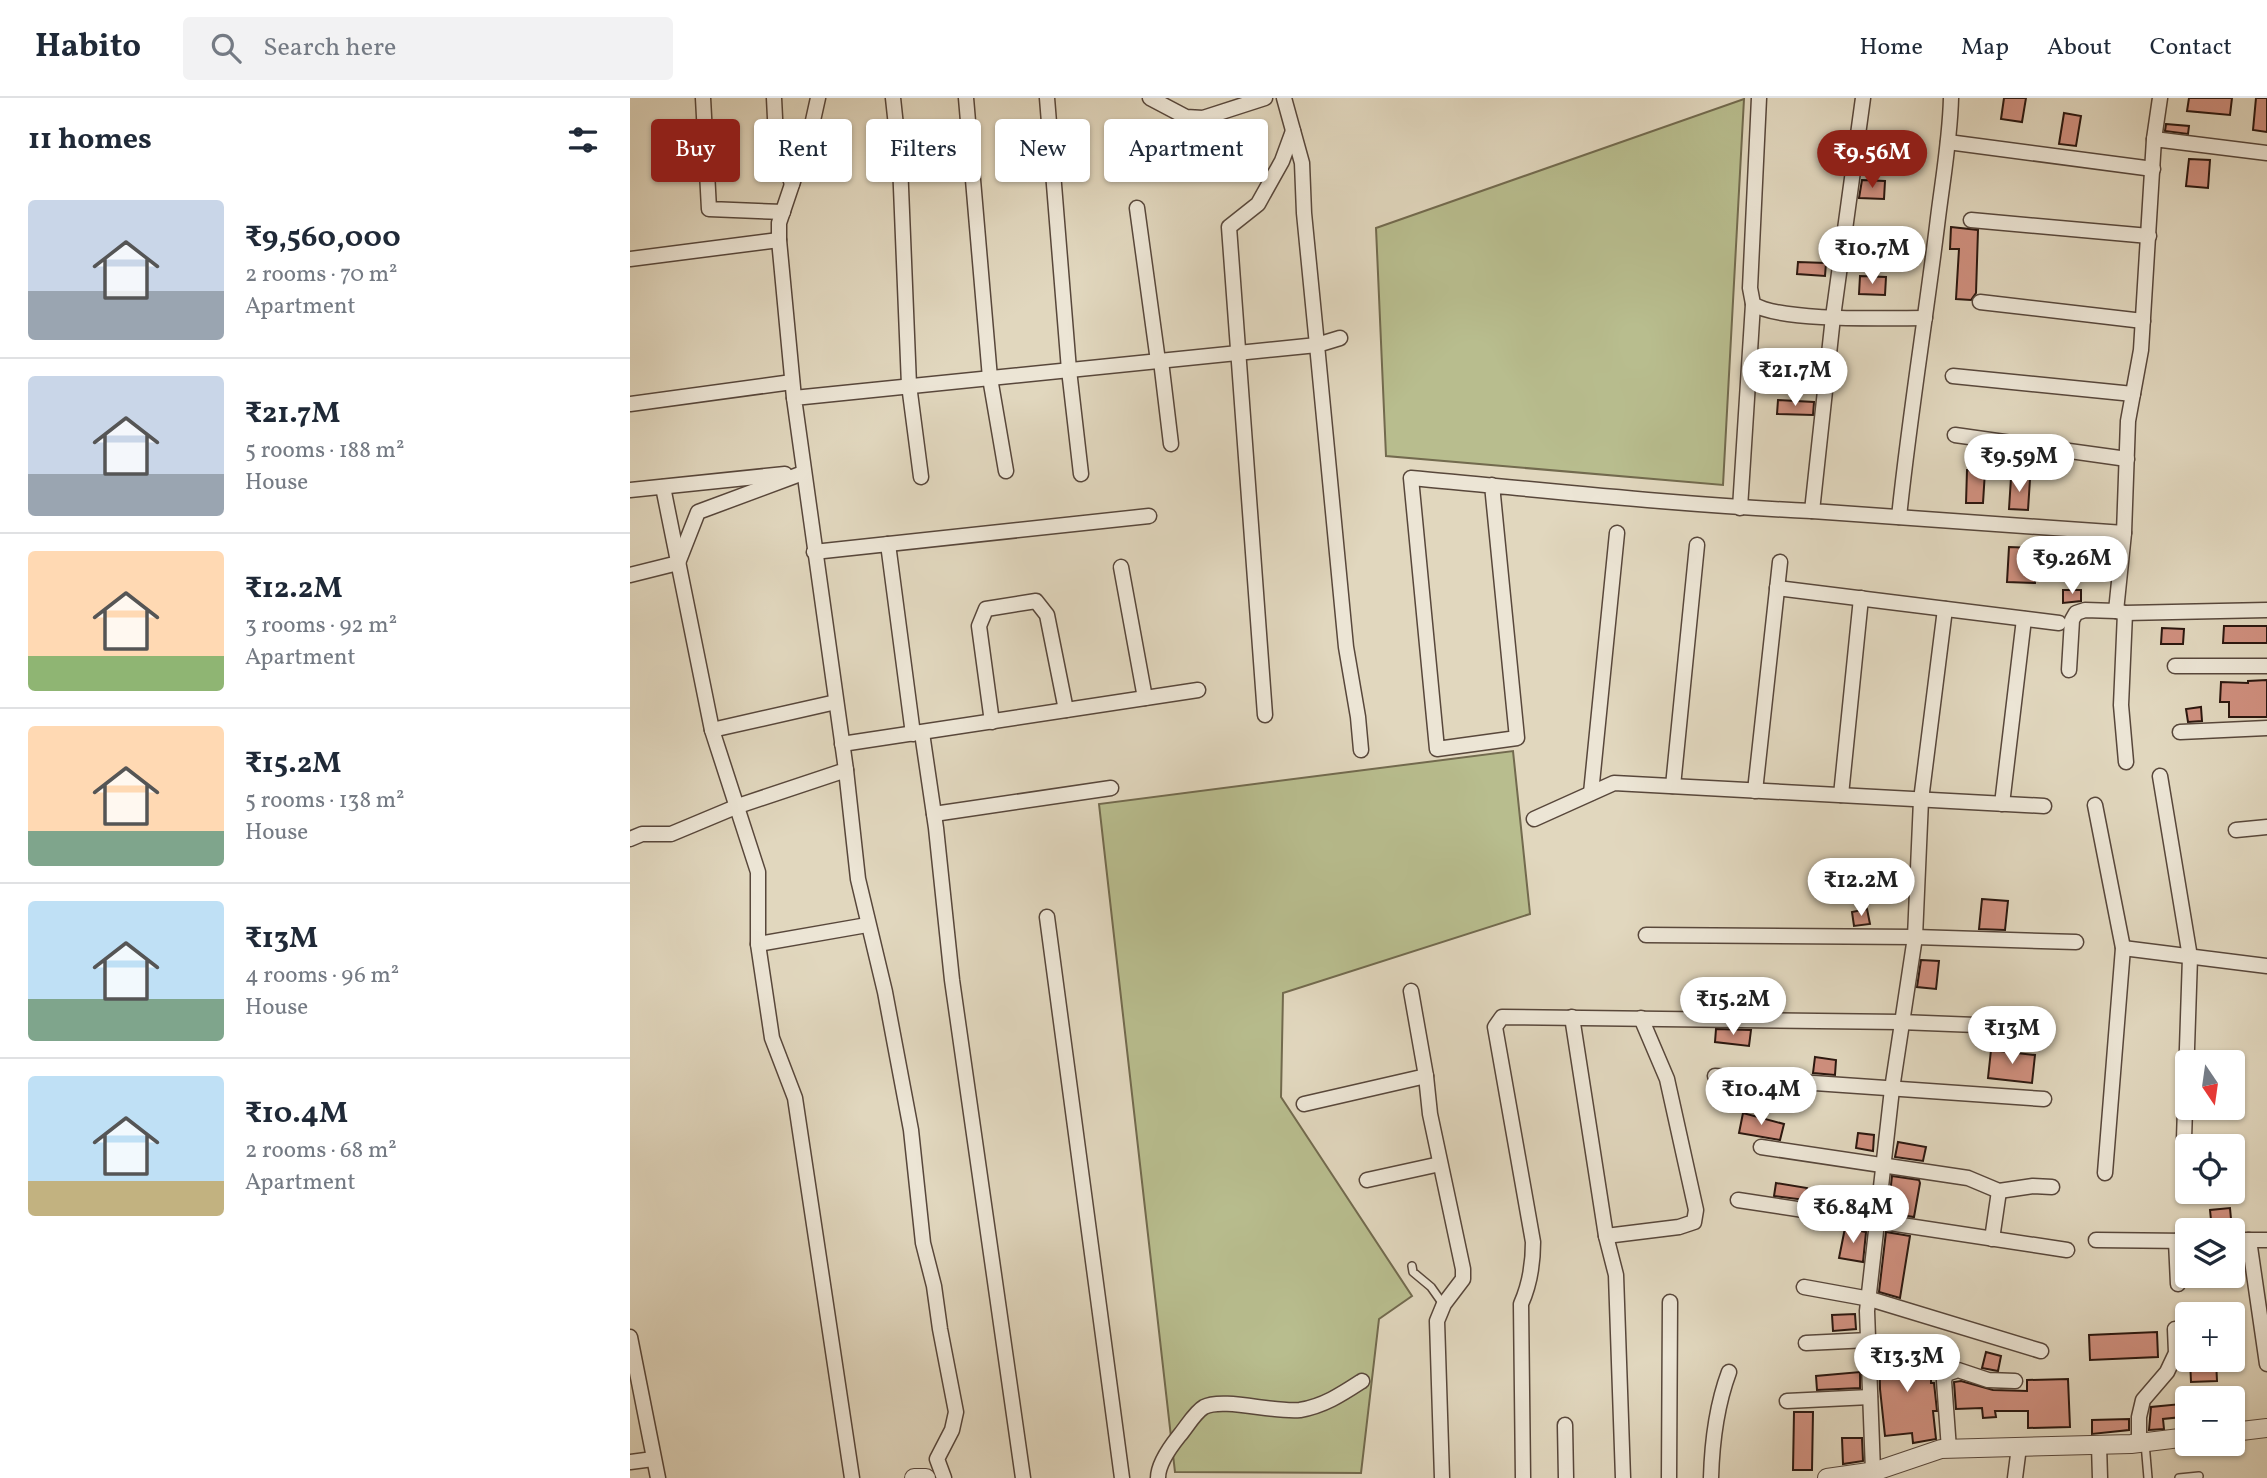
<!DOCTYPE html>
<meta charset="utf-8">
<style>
body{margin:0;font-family:Vollkorn,serif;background:#f2f2f3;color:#1f2937;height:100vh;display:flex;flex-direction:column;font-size:26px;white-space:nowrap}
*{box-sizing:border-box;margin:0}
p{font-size:23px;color:#747a83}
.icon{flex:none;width:38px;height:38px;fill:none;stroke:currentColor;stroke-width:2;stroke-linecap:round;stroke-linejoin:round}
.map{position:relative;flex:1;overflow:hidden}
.panel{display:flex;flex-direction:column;background:#fff;width:630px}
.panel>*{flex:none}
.banner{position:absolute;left:21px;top:21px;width:665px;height:63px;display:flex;gap:14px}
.needle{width:46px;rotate:167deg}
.controls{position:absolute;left:1545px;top:952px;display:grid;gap:14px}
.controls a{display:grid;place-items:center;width:70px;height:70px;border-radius:7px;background:#fff;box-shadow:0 2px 5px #0004;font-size:35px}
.price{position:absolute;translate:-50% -60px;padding:0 16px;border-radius:24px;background:#fff;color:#222;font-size:23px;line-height:46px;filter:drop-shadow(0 2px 4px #0008)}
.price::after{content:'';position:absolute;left:50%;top:42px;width:21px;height:16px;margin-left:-10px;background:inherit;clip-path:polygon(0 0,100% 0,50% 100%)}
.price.on{background:#8f2418;color:#fff}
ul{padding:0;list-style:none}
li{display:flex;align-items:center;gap:21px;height:175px;padding:0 28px}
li+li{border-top:2px solid #e0e1e3}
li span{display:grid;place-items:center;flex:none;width:196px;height:140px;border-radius:7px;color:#555}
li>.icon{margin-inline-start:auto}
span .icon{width:84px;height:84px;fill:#fffc;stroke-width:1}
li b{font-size:30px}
h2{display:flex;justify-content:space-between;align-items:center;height:84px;padding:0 28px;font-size:30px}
.tag{padding:0 24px;border-radius:7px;background:#fff;box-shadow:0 2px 5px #0004;font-size:24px;line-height:63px}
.tag.on{background:#8f2418;color:#fff}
header{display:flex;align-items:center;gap:42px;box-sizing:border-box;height:98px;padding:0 35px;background:#fff;border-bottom:2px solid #e0e1e3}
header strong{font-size:33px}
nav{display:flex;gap:38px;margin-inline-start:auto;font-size:24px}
.search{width:490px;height:63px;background:#f2f2f3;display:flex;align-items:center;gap:18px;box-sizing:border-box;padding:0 24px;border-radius:7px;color:#747a83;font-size:26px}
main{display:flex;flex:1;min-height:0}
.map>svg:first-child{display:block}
</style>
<header>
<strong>Habito</strong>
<div class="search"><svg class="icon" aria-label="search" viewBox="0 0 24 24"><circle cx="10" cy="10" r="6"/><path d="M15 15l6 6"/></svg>Search here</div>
<nav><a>Home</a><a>Map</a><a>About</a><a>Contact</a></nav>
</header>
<main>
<section class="panel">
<h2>11 homes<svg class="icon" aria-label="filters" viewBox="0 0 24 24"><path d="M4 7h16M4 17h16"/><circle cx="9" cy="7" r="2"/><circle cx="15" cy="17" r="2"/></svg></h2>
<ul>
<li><span style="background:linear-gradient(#c9d6e8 65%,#9aa5b1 0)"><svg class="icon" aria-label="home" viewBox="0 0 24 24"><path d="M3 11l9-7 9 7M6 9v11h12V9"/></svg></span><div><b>₹9,560,000</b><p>2 rooms · 70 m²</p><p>Apartment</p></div></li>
<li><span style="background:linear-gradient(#c9d6e8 70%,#9aa5b1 0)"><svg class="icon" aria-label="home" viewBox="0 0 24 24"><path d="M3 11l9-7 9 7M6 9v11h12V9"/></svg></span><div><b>₹21.7M</b><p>5 rooms · 188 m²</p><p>House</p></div></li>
<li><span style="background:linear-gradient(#ffd9b3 75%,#8fb573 0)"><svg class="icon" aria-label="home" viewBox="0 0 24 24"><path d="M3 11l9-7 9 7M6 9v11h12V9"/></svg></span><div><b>₹12.2M</b><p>3 rooms · 92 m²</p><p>Apartment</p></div></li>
<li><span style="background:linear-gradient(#ffd9b3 75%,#7fa58c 0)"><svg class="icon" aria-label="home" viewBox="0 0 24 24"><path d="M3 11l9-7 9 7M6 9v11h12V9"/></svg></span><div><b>₹15.2M</b><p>5 rooms · 138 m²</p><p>House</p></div></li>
<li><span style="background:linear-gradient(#bfe0f5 70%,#7fa58c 0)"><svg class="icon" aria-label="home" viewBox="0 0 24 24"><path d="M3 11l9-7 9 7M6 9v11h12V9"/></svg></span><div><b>₹13M</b><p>4 rooms · 96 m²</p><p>House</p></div></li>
<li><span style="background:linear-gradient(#bfe0f5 75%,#c2b280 0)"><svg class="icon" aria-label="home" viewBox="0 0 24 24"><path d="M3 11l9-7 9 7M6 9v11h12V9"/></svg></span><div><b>₹10.4M</b><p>2 rooms · 68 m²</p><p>Apartment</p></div></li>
</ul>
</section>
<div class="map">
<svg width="1637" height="1380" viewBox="0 0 1637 1380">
<rect width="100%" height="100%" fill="#e1d7be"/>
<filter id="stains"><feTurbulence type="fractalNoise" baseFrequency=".00286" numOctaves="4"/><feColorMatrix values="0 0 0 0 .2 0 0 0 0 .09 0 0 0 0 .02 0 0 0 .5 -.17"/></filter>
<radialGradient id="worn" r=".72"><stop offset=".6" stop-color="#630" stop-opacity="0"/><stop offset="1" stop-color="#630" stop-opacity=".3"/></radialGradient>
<g fill="#b8bd8e" stroke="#726a4e" stroke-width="2">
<polygon points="1114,1 1093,387 756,358 746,130"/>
<polygon points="883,653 900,816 653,895 651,999 782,1198 749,1221 731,1375 545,1374 469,706"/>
</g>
<g fill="#cf8f7e" stroke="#2b170f" stroke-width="2">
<polygon points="1374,0 1396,0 1392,24 1371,21"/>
<polygon points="1559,0 1602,0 1600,17 1557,13"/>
<polygon points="1626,0 1637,0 1637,34 1623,32"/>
<polygon points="1434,15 1451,18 1446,48 1429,46"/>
<polygon points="1536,26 1559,28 1558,36 1535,33"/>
<polygon points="1559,61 1580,62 1578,90 1556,88"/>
<polygon points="1232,82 1255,83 1254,101 1229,100"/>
<polygon points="1321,129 1348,132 1346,195 1341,202 1326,201 1329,151 1320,151"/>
<polygon points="1168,164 1196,165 1195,178 1167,176"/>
<polygon points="1230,178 1256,179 1255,197 1229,196"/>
<polygon points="1148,302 1184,304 1183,317 1147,316"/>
<polygon points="1337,372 1355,373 1353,405 1336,405"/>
<polygon points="1381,380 1400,381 1398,412 1379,411"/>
<polygon points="1379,449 1406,450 1405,485 1377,484"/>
<polygon points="1433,492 1451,492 1451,503 1433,505"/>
<polygon points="1594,528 1637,528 1637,545 1593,545"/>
<polygon points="1532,530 1554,531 1553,546 1531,546"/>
<polygon points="1637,582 1637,619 1599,619 1599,604 1590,604 1591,584 1618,585 1618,583"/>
<polygon points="1571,609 1572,623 1558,624 1556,611"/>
<polygon points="1352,801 1378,803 1375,832 1349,831"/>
<polygon points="1237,811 1240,826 1224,828 1222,814"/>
<polygon points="1291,862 1309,863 1306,891 1287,889"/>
<polygon points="1086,931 1121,932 1119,948 1085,944"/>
<polygon points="1361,952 1405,957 1402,985 1358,980"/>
<polygon points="1185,959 1206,962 1205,977 1183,975"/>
<polygon points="1113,1015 1154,1026 1150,1042 1109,1035"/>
<polygon points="1228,1035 1244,1037 1243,1053 1226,1050"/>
<polygon points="1268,1044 1296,1049 1293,1063 1265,1059"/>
<polygon points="1262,1078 1289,1082 1290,1085 1284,1119 1258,1115"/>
<polygon points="1146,1085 1177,1090 1175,1102 1144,1098"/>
<polygon points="1600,1110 1602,1132 1582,1132 1580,1112"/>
<polygon points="1215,1130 1236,1134 1233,1164 1209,1160"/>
<polygon points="1256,1134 1280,1138 1270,1200 1249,1194"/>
<polygon points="1225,1216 1226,1231 1203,1233 1202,1217"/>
<polygon points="1527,1234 1528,1259 1460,1262 1459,1237"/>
<polygon points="1249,1247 1273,1247 1273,1259 1301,1259 1301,1285 1304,1285 1307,1313 1303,1313 1306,1341 1283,1345 1282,1335 1255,1338 1250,1291"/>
<polygon points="1356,1254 1371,1258 1368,1273 1352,1270"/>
<polygon points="1560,1262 1586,1262 1587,1283 1561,1284"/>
<polygon points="1230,1274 1230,1290 1187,1292 1186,1278"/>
<polygon points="1438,1281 1440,1329 1398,1330 1398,1313 1365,1313 1366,1319 1353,1320 1352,1310 1326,1311 1324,1284 1331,1283 1363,1292 1397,1293 1397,1282"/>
<polygon points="1551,1306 1552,1319 1533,1321 1534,1331 1519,1332 1521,1309"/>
<polygon points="1164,1314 1183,1314 1182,1372 1163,1372"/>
<polygon points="1499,1321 1499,1332 1462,1336 1462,1322"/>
<polygon points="1212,1340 1232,1340 1233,1363 1213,1366"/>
</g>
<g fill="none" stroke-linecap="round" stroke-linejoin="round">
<g stroke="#58473b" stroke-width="10">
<g id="service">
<polyline points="782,1168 783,1174 801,1189 813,1206"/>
<polyline points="1515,1345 1518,1380"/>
<polyline points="1549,1380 1569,1378"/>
</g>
</g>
<g stroke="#58473b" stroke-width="17">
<g id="minor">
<polyline points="73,0 79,111 153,114"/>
<polyline points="144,0 146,40 162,86"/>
<polyline points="263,0 270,65 279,287 291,379"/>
<polyline points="336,0 360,280 376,373"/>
<polyline points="417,0 439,272 451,376"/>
<polyline points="520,0 556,19 573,20 635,0"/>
<path d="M1129 0 1120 190 1123 206C1150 224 1258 220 1295 220"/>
<polyline points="1233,0 1203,219 1182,413 1494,435 1498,323 1511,252 1524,41 1637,55"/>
<polyline points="1524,41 1530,0"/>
<polyline points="1318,44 1523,71"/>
<polyline points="507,110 528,263"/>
<polyline points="1341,122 1519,138"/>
<polyline points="0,161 149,142"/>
<polyline points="1350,204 1513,223"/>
<polyline points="710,240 687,247 716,549 728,619 731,652"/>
<polyline points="531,263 541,346"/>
<polyline points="1323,278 1503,296"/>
<polyline points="164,300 149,142 149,125 182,27 188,0"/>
<polyline points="0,306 162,284"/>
<polyline points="1325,337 1497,361"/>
<path d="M862 387 887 640 807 651 781 380C914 392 1048 407 1182 413"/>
<polyline points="33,389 82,632 128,774 128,846 142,940 165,1000 222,1380"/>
<polyline points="0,392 155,376"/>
<polyline points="1110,410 1123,206"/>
<path d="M1269 419C1279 322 1295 225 1307 128 1312 85 1320 43 1321 0"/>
<polyline points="258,446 283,636"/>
<polyline points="184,454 519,418"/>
<polyline points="491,469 515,600"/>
<polyline points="0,477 48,465 68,414 173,375"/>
<polyline points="1147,490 1429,525"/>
<polyline points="1486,513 1495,515 1637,512"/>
<polyline points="1495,515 1491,607 1496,664"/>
<polyline points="1545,568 1637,568"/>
<polyline points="1439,572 1442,522 1446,515 1455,512 1486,513 1494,435"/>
<polyline points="635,617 599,129 628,106 652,63 663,33"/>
<polyline points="362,624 349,528 356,511 406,503 417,517 436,612"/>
<polyline points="82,632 206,604"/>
<polyline points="1550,634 1637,630"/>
<polyline points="292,635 306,730 322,882 393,1380"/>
<polyline points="212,646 568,592"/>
<polyline points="216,672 228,781 255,894 281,1032 293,1145 304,1188 310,1231 326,1314 322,1332 307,1361 314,1380"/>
<polyline points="1530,678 1560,859 1554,1041"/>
<polyline points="1043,688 1067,447"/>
<polyline points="1125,693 1150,464"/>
<polyline points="961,695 987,435"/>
<polyline points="1211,697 1231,500"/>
<polyline points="1372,706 1394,521"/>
<polyline points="1465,707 1493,850 1475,1075"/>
<polyline points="304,716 481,690"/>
<polyline points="904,721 984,685 1414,708"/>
<polyline points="1606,732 1637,729"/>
<polyline points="0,741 12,736 41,736 108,708 216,672 164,300 687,247 674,115 672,65 654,0"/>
<polyline points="417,819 492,1380"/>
<polyline points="1016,837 1285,839 1446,844"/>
<polyline points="128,846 237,827"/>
<polyline points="1493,850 1637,868"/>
<polyline points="942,919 976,1138 986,1177 993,1380"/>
<polyline points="796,978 800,1016 833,1171 833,1181 814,1206 807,1223 812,1380"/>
<polyline points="1085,978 1414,1001"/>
<polyline points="674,1006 796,978 781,893"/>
<polyline points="1131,1049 1338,1080 1369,1093 1403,1088 1422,1089"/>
<polyline points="737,1082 810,1066"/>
<polyline points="1108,1102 1437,1152"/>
<polyline points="976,1138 1049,1129 1064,1124 1066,1112 1037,981 1011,920"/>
<polyline points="1362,1141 1369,1093"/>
<polyline points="1466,1142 1558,1143"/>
<polyline points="1603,1142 1637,1142"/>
<polyline points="1619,1142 1637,1266"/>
<polyline points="1546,1143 1548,1186"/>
<polyline points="1174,1189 1240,1201 1411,1253"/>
<polyline points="0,1239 28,1380"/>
<polyline points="1176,1245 1239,1242"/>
<polyline points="1157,1303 1240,1299"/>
<polyline points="935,1327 936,1380"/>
<polyline points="1509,1345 1509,1319 1513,1302 1537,1274 1546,1255 1545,1231"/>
<polyline points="1469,1347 1470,1380"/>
<polyline points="1319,1351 1314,1283 1316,1276 1328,1272 1358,1282 1385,1283"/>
<polyline points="0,1364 23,1361"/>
<polyline points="1243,1373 1237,1213 1262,991 1285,839 1291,702 1315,511"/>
<path d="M528 1380C528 1366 541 1348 549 1338 556 1330 565 1314 574 1309 593 1299 644 1315 670 1312 694 1308 712 1296 732 1283"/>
<path d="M893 1380 891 1206C900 1186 903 1166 903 1144L865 929 872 919 1270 924 1397 929"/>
<polyline points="1039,1380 1040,1204"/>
<path d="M1081 1380C1082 1343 1086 1309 1099 1274"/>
<polyline points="1385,1380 1389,1349"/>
</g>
</g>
<g stroke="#58473b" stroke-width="20">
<g id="tertiary">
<polyline points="1603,1334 1637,1330"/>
<polyline points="284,1380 296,1380"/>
<polyline points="1197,1380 1246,1373 1311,1351 1501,1346 1558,1339"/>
</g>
</g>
<use href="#service" stroke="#ece5d5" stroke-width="7"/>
<use href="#minor" stroke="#ece5d5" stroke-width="14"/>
<use href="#tertiary" stroke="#ece5d5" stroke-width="18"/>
</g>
<rect width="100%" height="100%" filter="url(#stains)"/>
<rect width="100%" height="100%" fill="url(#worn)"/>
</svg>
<div class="controls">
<a><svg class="needle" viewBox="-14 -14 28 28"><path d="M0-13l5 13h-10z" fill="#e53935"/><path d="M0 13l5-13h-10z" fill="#747a83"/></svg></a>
<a><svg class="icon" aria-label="locate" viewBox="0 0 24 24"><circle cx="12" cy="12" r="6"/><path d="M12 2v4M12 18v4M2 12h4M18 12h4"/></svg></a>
<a><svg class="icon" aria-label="layers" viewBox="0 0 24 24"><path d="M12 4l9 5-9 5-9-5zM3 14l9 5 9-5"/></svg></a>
<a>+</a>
<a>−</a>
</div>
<b class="price on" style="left:1242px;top:92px">₹9.56M</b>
<b class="price" style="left:1242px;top:188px">₹10.7M</b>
<b class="price" style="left:1165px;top:310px">₹21.7M</b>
<b class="price" style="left:1389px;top:396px">₹9.59M</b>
<b class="price" style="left:1442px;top:498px">₹9.26M</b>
<b class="price" style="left:1231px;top:820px">₹12.2M</b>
<b class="price" style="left:1103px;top:939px">₹15.2M</b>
<b class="price" style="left:1382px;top:968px">₹13M</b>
<b class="price" style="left:1131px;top:1029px">₹10.4M</b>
<b class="price" style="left:1223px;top:1147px">₹6.84M</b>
<b class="price" style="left:1277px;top:1296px">₹13.3M</b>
<div class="banner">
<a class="tag on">Buy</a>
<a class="tag">Rent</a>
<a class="tag">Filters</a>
<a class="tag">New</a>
<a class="tag">Apartment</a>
</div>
</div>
</main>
